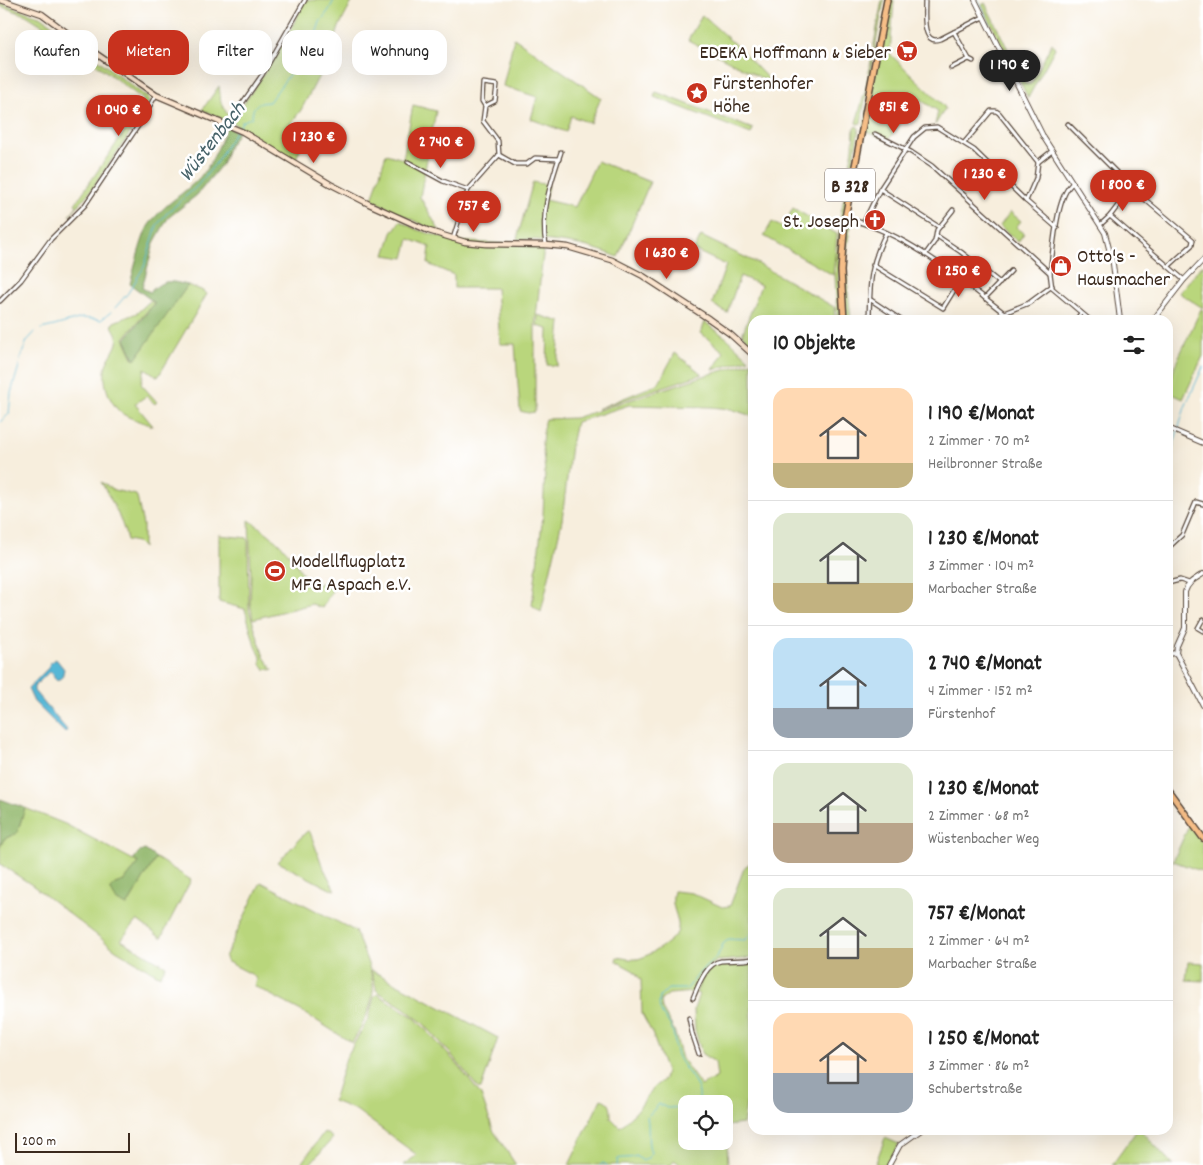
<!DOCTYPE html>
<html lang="de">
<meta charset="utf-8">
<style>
body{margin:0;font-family:Dekko,sans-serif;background:#f6f6f6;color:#222;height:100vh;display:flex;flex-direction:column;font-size:19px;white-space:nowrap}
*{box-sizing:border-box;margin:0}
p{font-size:16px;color:#767676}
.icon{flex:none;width:28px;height:28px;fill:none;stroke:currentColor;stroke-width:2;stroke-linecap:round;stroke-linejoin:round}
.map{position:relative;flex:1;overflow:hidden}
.side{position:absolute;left:748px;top:315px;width:425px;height:820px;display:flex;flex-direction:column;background:#fff;border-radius:15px;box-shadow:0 5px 20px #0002}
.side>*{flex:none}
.hud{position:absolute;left:15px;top:30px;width:475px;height:45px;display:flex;gap:10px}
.buttons{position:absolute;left:678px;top:1095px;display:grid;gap:10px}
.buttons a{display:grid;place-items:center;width:55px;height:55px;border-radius:10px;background:#fff;box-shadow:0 5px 20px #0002;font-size:25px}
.scale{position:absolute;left:15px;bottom:12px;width:115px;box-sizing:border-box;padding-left:5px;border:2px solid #3b2a1e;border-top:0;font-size:14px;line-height:18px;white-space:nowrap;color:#3b2a1e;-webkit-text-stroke:4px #fff;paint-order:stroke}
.price{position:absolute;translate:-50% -42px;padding:0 11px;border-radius:18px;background:#c8321e;color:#fff;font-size:16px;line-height:32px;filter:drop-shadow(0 1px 2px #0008)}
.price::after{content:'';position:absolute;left:50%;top:30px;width:15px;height:11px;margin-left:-8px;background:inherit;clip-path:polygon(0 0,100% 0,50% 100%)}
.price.on{background:#222;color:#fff}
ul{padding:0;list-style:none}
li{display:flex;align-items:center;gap:15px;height:125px;padding:0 25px}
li+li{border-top:1px solid #e0e0e0}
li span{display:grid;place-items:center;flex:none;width:140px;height:100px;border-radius:15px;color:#555}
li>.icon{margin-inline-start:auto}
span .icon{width:60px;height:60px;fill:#fffc;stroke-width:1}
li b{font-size:21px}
h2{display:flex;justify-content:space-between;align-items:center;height:60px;padding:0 25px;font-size:21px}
.tag{padding:0 18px;border-radius:15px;background:#fff;box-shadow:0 5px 20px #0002;font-size:18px;line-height:45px}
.tag.on{background:#c8321e;color:#fff}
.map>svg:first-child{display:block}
</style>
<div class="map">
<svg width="1203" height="1165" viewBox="0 0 1203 1165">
<rect width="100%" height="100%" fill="#fff"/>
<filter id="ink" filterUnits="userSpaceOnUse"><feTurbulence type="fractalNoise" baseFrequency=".02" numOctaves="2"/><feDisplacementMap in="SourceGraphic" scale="10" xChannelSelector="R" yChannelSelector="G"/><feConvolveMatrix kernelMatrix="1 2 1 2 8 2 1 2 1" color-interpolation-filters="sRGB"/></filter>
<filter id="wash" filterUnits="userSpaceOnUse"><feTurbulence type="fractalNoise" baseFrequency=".0096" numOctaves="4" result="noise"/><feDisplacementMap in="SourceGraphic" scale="20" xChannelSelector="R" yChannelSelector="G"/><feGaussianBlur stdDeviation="1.12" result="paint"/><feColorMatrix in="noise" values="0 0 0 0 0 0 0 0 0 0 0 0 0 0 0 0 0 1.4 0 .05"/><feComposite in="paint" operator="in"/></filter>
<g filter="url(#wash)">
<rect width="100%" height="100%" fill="#f7eedd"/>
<g fill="#b9d67c" stroke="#7a804d" fill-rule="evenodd">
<polygon points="305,0 353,0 339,27 330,55 301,110 285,131 306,135 295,161 231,122 263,75 293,25"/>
<polygon points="882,0 884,0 861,123 858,124 856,123 866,88"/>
<polygon points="888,0 894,0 890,54 944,106 945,109 935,125 938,111 919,99 888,140 867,132 863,132"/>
<polygon points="0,3 42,17 148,98 149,101 137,123 92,189 69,216 77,206 75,204 131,122 144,100 53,32 26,15 0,6"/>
<polygon points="985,3 1025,84 1031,84 1052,43 1055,48 1028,98 982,5"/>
<polygon points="702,15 739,48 773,84 688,40"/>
<polygon points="514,38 601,98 590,123 571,116 566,132 531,119 537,97 503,86"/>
<polygon points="219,86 221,103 229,117 227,121 202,110"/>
<polygon points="656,92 753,129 751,134 654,97"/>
<polygon points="413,105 436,111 420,197 439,230 429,228 372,200 386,154 403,159"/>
<polygon points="857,126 859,129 841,233 839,274 841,320 837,320 835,274 841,214 853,148 854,128"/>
<path d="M597 161 650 182 618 257C585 243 552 240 517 239L533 182 548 185 545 200 575 207Z"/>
<polygon points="793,208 837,234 833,275 764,236 772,222 783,228"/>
<polygon points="1010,212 1021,221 1016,227 1024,233 1018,242 1000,226"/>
<path d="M849 216 853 218 851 221 854 225 851 226C843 256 848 289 851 320H846C843 285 843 251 849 216Z"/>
<polygon points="400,221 418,230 454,241 544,246 535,326 535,412 528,413 520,411 515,344 500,344 496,288 454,288 454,275 428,264 430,247 409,239 404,258 385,255 392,233"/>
<polygon points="701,236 755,262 834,307 835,320 752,320 752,344 742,335 761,285 740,276 727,313 712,304 726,265 694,250"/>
<polygon points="1203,264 1203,308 1179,293"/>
<path d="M188 285 201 290 207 294 158 377 145 368 141 384 157 402 155 404 146 396 135 404 153 426C143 422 129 419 120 412 108 400 102 381 106 365 109 356 120 345 117 336 116 332 113 329 112 325L114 322 137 313 150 301 154 303 124 338 134 360Z"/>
<polygon points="1201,309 1203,310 1203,356 1183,399 1168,392 1175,365"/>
<polygon points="538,315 561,322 557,366 547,365 548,329 537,326"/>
<polygon points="705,322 728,339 749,359 713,370 724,352 701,333"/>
<polygon points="675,353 702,374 597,409 658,384"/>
<polygon points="752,362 752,416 731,409 711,407 629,405 576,422 571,445 562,520 541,612 532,605 543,515 545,471 542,443 544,422 545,419 575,418 707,375"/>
<path d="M101 482 114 490 136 495 137 497 143 525V548L137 542 127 540C122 519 112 501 101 482Z"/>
<path d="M249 520C264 530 279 541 291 556 298 565 303 576 309 586L322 583 333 589 322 608 312 604 253 619 250 603 251 577Z"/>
<polygon points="219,535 248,538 249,610 264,657 273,670 265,669 261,664 261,657 254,642 245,609 219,602"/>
<polygon points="25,808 65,824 139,863 124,881 115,884 127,906 156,858 191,880 161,938 137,920 121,940 166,966 160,976 116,950 32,885 0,864 0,847 4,839 17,833"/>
<polygon points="1190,823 1203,843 1203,872 1173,861"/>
<polygon points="308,831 310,832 322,865 335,890 330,889 278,862 305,833"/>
<path d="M752 862V958L719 961 718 960 713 964 694 992 669 994 661 1000 662 1009 674 1030 682 1059 701 1086 717 1077 715 1062 702 1054 695 1030 694 1009 699 994 696 993C712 955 720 967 752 961V1069L743 1124 726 1126 728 1165H681L674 1160 671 1165H569L601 1099C611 1102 611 1108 611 1118L620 1127 637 1111 653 1088 664 1079 666 1072 652 1033 642 1014 641 980 634 971 616 961 617 957C623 958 631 960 637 959 646 958 677 939 678 930 680 916 669 907 674 891L692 893 722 907 730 906 743 871 746 866ZM686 1104H724V1141H686Z"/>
<path d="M261 882 355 931C361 947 375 975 373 992 371 1010 361 1027 352 1043L303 1012 254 986 256 979 253 975 226 961 225 957Z"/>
<polygon points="1188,962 1203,963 1203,981 1186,980"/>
<polygon points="371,970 498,1038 481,1089 479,1089 450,1053 423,1023 404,1008 377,991"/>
<polygon points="377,994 415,1018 457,1064 481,1095 493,1130 516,1165 404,1165 417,1155 356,1110 333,1101 346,1058 368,1019 374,997"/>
<polygon points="1137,1130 1141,1130 1173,1165 1112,1165"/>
<polygon points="324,1132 333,1138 309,1165 300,1165"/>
<polygon points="885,1138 899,1144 887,1165 875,1165"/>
</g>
<g fill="#92b76c" stroke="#667045">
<path d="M227 127 238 132 228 148 222 164 197 195 168 218 154 243 142 288 150 292C165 278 169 281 188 285L135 360 125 339 155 303 130 284C134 270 142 235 149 225 162 206 178 198 194 183 211 168 218 147 227 127Z"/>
<polygon points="0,799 25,808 17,833 4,839 0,847"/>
<polygon points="145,850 156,858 127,906 117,901 110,889 115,884 124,881 139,863 133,860 139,852"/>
</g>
<polygon fill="#57b7d6" stroke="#49707a" points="56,659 64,669 62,678 56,680 52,673 49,672 34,687 34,691 67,730 65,733 34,702 28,689 48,668 50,663"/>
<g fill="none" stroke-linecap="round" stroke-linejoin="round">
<g stroke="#57b7d6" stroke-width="1">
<polyline points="978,0 989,24"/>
<path d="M239 127 242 122 252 117C253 104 257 103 269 102L302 57 311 53 316 48V34L320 22 329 10 334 0"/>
<polyline points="115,308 128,293 144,267 157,225 167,213 196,187 216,163 236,130"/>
<polyline points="41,329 54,326 82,318 101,320 111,312"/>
<polyline points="0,422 9,414 11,393 19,366 20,359 27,341 35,332"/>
<polyline points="1168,463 1185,407 1203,367"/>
<path d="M698 1104C705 1083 681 1070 676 1052 674 1046 675 1039 673 1032 669 1018 656 1015 660 997L668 989H687L701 971 713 961 719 953 723 944 729 939 745 940 752 933"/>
<polyline points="600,1165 603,1163 607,1165"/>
<path d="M617 1165 618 1159C624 1157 630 1159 636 1156L643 1161 648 1158 651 1153C646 1139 650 1130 647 1117L659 1104 667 1108 686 1107"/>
</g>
</g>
</g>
<g filter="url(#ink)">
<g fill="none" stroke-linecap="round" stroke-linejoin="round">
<g stroke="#57473b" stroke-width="5.5">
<g id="minor">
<path d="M925 0C925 11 921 46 940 39L983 17"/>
<polyline points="954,32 969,59 973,61"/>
<polyline points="951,68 969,59"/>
<polyline points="485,106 482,101 483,83 497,85 495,101 485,106 483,121 498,141 499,155"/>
<polyline points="1068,124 1135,191 1193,240 1192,245 1169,266"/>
<polyline points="227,125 262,75 305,0"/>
<polyline points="875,134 911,152 932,166 1050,273"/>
<polyline points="964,143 991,111 996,111 999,113 1038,162 1036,178 1026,201"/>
<polyline points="408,162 443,181 468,190"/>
<polyline points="1038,162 1052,151"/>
<path d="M1073 183C1056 194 1053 253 1050 273L1052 288 1090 320"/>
<polyline points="880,189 939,227"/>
<polyline points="1110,216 1184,280"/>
<path d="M852 220C909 235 958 277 1004 313"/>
<polyline points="864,222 880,189 914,137 925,128 937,127 974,150 1026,201 1057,228"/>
<polyline points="1100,225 1110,216 1132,187"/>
<polyline points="937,236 961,252 1000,283"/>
<polyline points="453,239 468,190 499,155 515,164 527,164 535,158 559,159"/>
<path d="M546 245C540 213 551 182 561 152"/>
<polyline points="925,255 935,241 937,230 953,210"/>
<polyline points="873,265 943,308 961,279"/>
<polyline points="985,298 1011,271"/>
<polyline points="871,300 901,320"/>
<polyline points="0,301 21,280 51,239 85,205 138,126 156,95"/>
<path d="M869 320C870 285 869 266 886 233"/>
<polyline points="1002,320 1004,313 1029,303 1052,286"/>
<polyline points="1076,320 1081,313"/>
<polyline points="1168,548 1182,535 1196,502 1203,504"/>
<polyline points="1168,583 1180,580 1189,583"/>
<polyline points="1203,619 1198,628 1203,631"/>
<path d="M693 998C698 986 706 963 721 961 731 960 742 961 752 959"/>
<polyline points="689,1018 692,1033 699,1054"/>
</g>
</g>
<g stroke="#57473b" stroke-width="6">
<g id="tertiary">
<polyline points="975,0 1044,138 1105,233 1113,264 1120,320"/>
<polyline points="1153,320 1184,280 1203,260"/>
<polyline points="1168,428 1203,443"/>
<path d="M1203 574C1195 579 1188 582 1185 592V628L1177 646 1176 653 1203 705"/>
<polyline points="1168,654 1176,653"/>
<polyline points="889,1165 900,1145 921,1130"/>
</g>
</g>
<g stroke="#57473b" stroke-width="7">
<polyline id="secondary" points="1,0 42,14 85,46 156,95 243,132 330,184 369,204 429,231 465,242 486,244 546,245 568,247 612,260 643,276 709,319 730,334 752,354"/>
</g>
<g stroke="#57473b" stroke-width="8">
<g id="primary">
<polyline points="844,320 841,271 845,218 887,0"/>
<polyline points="1168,790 1203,838"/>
</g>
</g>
<use href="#minor" stroke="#fff" stroke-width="3"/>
<use href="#tertiary" stroke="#fff" stroke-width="4"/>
<use href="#secondary" stroke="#fbe5cf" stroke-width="4.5"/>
<use href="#primary" stroke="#f6be87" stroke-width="5"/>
</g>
</g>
<defs>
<g id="supermarket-disc" transform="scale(1.125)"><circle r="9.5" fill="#c8321e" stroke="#fff"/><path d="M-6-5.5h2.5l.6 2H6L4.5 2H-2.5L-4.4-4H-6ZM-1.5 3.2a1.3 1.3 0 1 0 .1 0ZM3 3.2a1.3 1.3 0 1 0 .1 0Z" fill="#fff"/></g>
<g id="sight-disc" transform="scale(1.125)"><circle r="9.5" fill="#c8321e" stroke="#fff"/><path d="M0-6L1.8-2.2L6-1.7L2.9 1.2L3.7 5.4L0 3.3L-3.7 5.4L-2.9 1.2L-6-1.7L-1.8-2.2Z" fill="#fff"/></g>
<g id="church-disc" transform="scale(1.125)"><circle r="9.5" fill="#c8321e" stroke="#fff"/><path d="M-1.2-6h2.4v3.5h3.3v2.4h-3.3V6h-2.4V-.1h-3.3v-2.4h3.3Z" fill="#fff"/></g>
<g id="shop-disc" transform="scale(1.125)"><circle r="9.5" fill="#c8321e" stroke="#fff"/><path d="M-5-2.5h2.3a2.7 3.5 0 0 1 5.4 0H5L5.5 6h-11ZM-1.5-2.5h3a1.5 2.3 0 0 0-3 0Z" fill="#fff"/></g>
<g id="stadium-disc" transform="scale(1.125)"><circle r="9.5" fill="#c8321e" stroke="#fff"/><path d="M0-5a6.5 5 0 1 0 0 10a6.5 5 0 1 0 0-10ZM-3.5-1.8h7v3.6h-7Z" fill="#fff"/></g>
</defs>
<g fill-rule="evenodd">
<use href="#supermarket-disc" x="907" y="51"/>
<use href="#sight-disc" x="697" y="93"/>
<use href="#church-disc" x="875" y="220"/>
<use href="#shop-disc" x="1061" y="266"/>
<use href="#stadium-disc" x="275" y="571"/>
</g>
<g text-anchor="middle" stroke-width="5" stroke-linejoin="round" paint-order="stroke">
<rect fill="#fff" stroke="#766a62" stroke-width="1" x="825" y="168.5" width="50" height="33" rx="4"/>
<g font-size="19" font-weight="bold" fill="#3b2a1e">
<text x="850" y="192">B 328</text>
</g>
<g font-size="20" fill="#3b2a1e" stroke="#fff" text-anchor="start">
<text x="891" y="58" text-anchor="end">EDEKA Hoffmann &amp; Sieber</text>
<text x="713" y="89">Fürstenhofer<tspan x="713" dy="23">Höhe</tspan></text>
<text x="859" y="227" text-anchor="end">St. Joseph</text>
<text x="1077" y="262">Otto's -<tspan x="1077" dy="23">Hausmacher</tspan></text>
<text x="291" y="567">Modellflugplatz<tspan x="291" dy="23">MFG Aspach e.V.</tspan></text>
</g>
<g font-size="21" font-style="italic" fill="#466268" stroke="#fff">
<text transform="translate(211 141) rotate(-52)" y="7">Wüstenbach</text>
</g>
</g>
</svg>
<div class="buttons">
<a><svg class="icon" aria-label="locate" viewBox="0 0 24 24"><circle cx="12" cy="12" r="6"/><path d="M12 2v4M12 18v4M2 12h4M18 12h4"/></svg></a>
</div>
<div class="scale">200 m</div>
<b class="price on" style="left:1010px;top:92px">1 190 €</b>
<b class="price" style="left:894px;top:134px">851 €</b>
<b class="price" style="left:119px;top:137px">1 040 €</b>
<b class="price" style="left:314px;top:164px">1 230 €</b>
<b class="price" style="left:441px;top:169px">2 740 €</b>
<b class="price" style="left:985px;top:201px">1 230 €</b>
<b class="price" style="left:1123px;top:212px">1 800 €</b>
<b class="price" style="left:474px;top:233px">757 €</b>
<b class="price" style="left:667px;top:280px">1 630 €</b>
<b class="price" style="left:959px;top:298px">1 250 €</b>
<div class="hud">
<a class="tag">Kaufen</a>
<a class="tag on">Mieten</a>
<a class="tag">Filter</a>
<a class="tag">Neu</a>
<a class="tag">Wohnung</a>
</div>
<section class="side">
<h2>10 Objekte<svg class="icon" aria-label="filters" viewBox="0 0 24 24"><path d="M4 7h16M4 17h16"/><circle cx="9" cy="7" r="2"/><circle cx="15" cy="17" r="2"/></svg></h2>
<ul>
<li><span style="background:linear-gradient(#ffd9b3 75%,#c2b280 0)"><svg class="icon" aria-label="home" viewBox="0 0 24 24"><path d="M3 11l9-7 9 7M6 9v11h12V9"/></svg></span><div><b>1 190 €/Monat</b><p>2 Zimmer · 70 m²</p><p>Heilbronner Straße</p></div></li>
<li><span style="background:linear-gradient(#dfe7d0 70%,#c2b280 0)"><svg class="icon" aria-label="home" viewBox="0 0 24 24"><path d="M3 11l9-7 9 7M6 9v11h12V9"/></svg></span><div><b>1 230 €/Monat</b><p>3 Zimmer · 104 m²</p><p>Marbacher Straße</p></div></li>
<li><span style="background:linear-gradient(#bfe0f5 70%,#9aa5b1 0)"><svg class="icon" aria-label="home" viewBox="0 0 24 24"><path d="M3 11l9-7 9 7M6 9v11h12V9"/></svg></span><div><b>2 740 €/Monat</b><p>4 Zimmer · 152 m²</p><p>Fürstenhof</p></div></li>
<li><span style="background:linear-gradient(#dfe7d0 60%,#b9a48a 0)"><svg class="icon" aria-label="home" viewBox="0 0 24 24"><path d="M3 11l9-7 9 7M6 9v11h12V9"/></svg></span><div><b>1 230 €/Monat</b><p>2 Zimmer · 68 m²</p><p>Wüstenbacher Weg</p></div></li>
<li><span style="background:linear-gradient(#dfe7d0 60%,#c2b280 0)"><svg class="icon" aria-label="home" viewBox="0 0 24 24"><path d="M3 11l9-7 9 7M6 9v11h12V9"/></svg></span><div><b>757 €/Monat</b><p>2 Zimmer · 64 m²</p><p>Marbacher Straße</p></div></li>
<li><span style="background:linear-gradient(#ffd9b3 60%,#9aa5b1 0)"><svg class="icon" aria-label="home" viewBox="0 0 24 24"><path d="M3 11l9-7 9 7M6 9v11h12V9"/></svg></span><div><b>1 250 €/Monat</b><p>3 Zimmer · 86 m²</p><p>Schubertstraße</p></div></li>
</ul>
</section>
</div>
